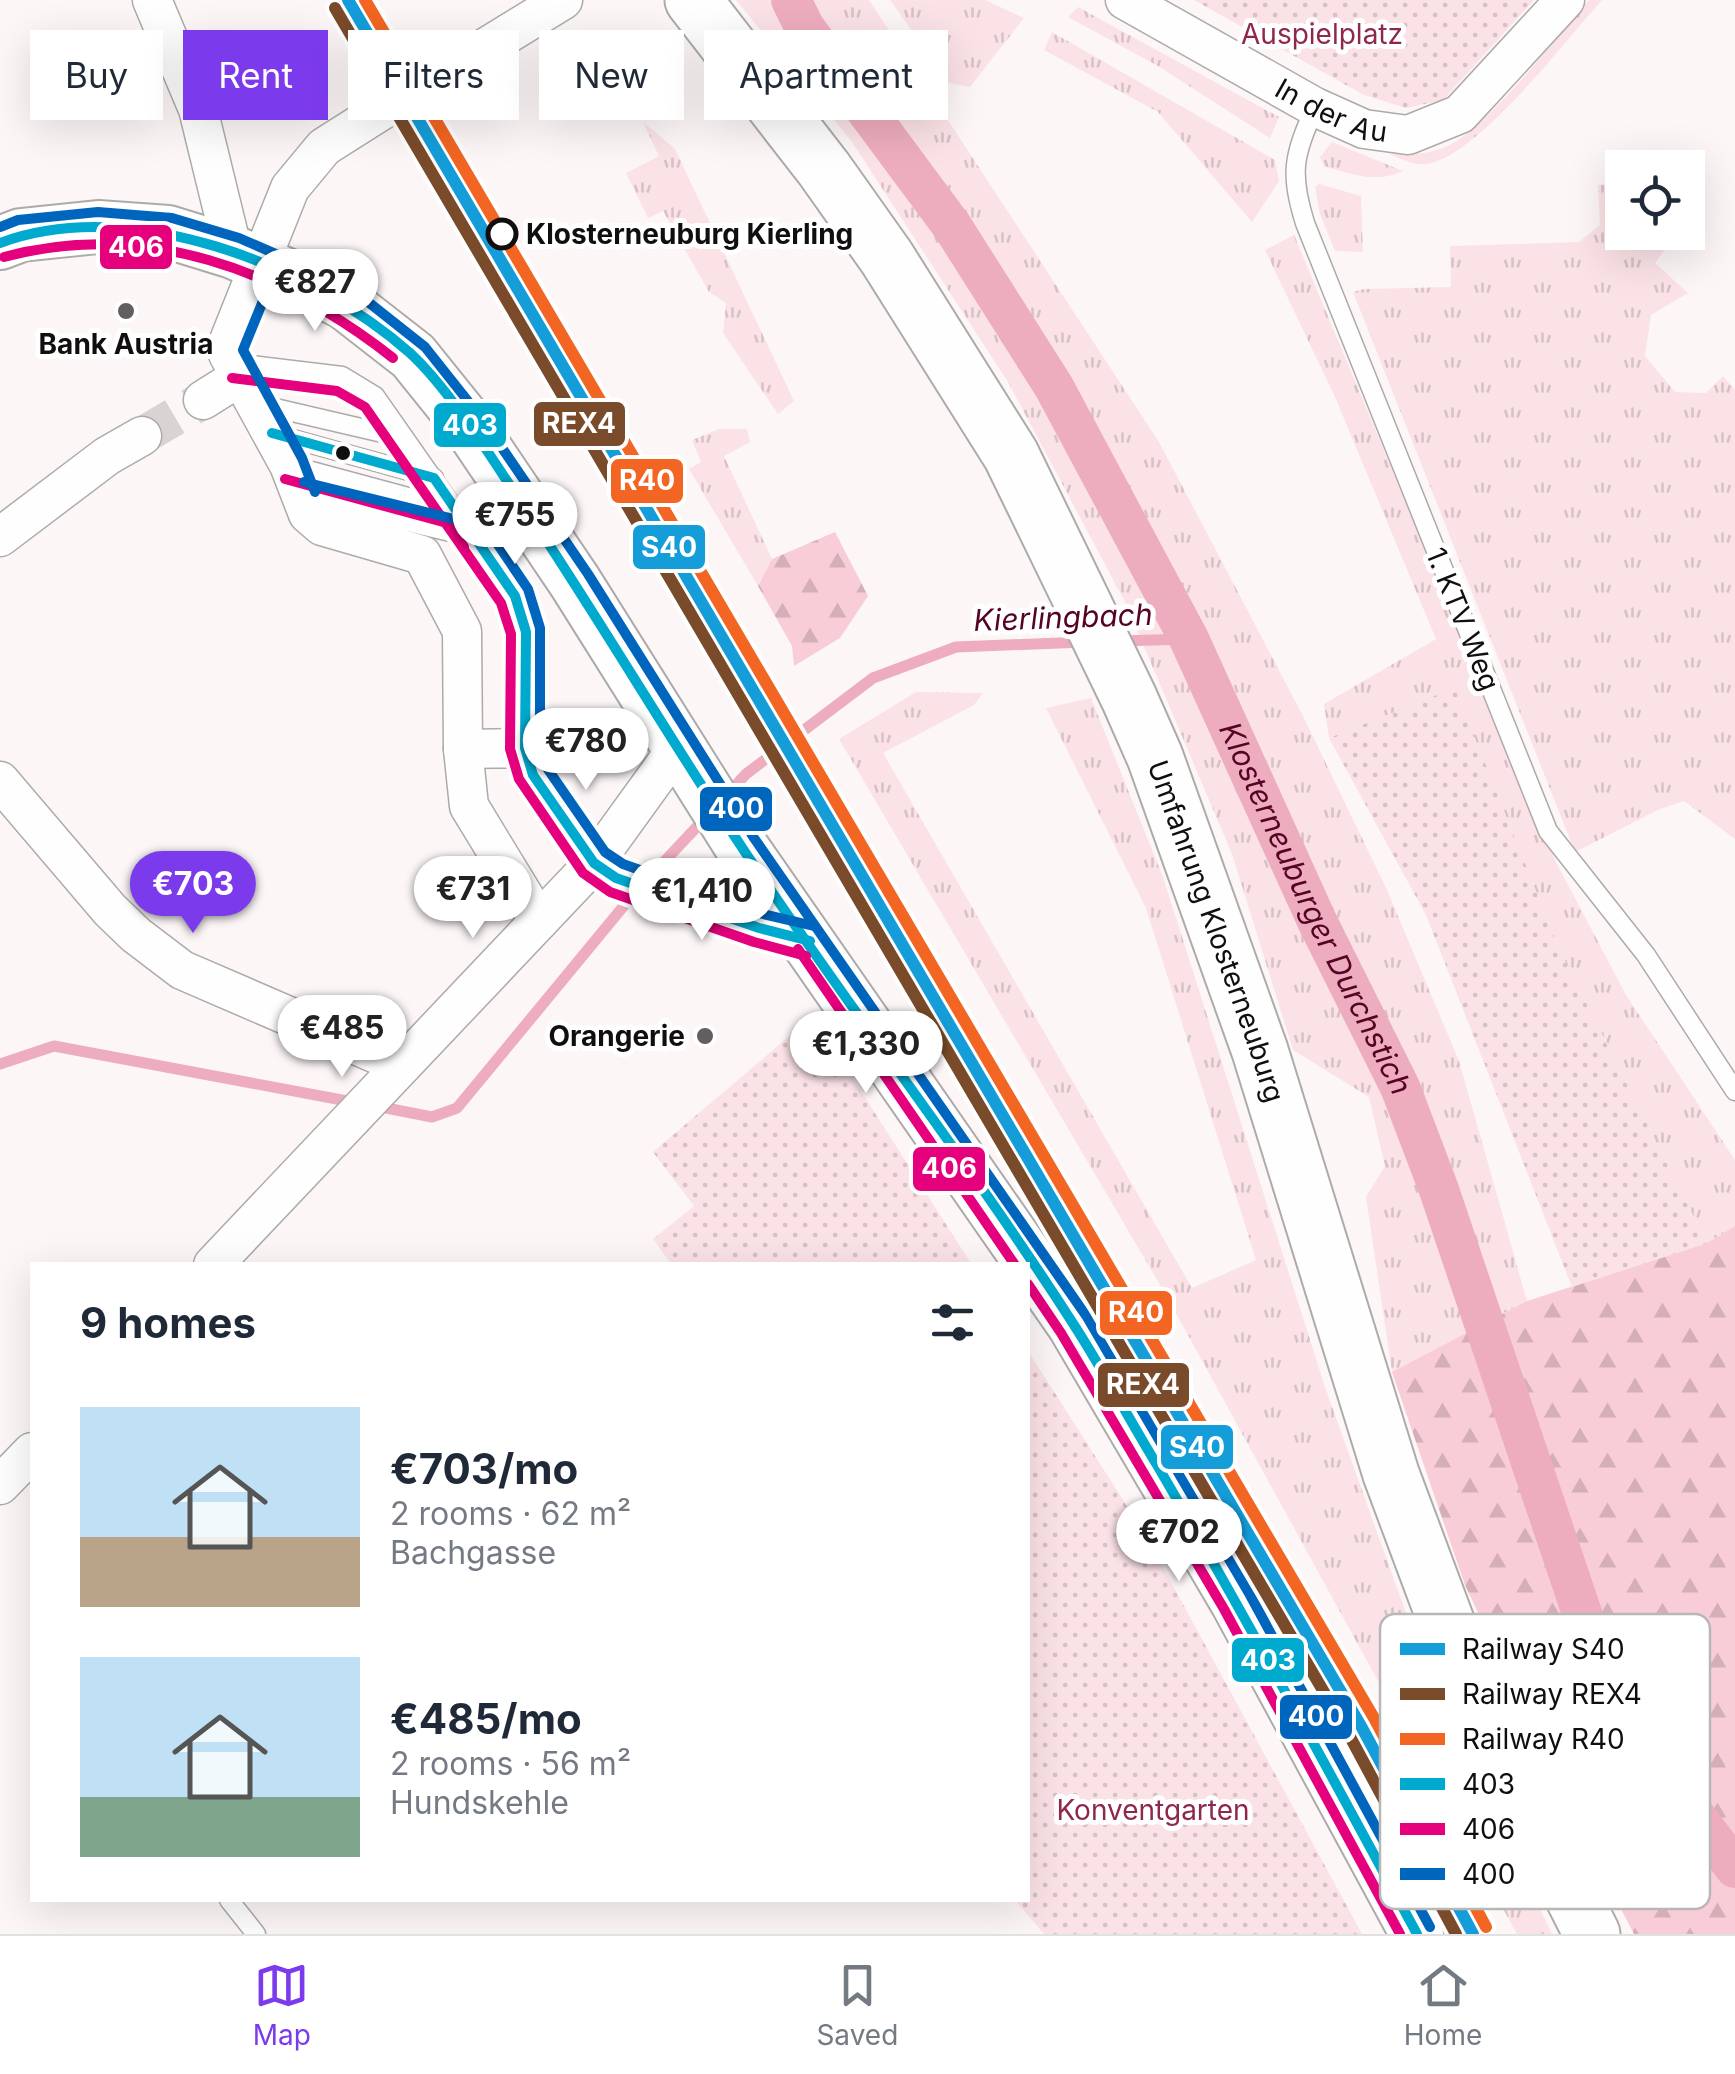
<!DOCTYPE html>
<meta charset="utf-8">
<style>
body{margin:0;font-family:Inter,sans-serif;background:#f6f6f7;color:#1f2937;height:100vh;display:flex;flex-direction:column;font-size:38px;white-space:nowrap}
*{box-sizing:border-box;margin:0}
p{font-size:32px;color:#747a83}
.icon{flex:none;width:55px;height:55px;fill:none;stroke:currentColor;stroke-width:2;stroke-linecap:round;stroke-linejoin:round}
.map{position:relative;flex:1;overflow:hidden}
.drawer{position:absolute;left:30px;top:1262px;width:1000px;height:640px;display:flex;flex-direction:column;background:#fff;border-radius:0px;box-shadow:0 10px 40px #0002}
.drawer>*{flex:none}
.banner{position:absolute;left:30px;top:30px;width:1000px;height:90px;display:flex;gap:20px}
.fabs{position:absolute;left:1605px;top:150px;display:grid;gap:20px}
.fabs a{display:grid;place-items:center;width:100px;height:100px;border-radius:0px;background:#fff;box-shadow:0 10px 40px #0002;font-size:50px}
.price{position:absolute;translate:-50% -85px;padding:0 22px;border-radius:35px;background:#fff;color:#222;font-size:32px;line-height:65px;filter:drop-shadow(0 2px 5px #0008)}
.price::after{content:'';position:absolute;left:50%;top:60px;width:30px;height:22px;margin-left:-15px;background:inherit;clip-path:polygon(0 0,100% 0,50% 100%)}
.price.selected{background:#7c3aed;color:#fff}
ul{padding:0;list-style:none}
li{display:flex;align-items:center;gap:30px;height:250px;padding:0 50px}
li span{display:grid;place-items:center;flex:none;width:280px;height:200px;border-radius:0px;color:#555}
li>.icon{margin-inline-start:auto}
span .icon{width:120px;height:120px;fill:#fffc;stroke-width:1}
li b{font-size:42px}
h2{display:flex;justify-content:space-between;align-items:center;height:120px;padding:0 50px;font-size:42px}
.chip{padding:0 35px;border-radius:0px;background:#fff;box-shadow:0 10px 40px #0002;font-size:35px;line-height:90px}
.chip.selected{background:#7c3aed;color:#fff}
.tab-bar{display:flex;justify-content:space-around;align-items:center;height:140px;border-top:2px solid #e0e1e3;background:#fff;font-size:28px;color:#747a83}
.tab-bar a{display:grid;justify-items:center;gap:5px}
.tab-bar .selected{color:#7c3aed}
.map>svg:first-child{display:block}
</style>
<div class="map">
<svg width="1735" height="1934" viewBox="0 0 1735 1934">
<defs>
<pattern id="grass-tufts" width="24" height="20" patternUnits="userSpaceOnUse" patternTransform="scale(2.5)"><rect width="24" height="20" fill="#fbe2e7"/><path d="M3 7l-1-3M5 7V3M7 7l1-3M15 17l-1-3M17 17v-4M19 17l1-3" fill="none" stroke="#d6c1c5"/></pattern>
<pattern id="forest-firs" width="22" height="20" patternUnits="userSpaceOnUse" patternTransform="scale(2.5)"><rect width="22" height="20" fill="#f8cdd7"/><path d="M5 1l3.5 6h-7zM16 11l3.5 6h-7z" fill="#d4afb7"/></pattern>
<pattern id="park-dots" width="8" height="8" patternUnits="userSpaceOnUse" patternTransform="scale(2.5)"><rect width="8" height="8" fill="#fbe2e7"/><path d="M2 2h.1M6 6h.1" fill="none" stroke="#d6c1c5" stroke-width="1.8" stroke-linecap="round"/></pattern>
</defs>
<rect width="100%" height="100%" fill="#fcf6f7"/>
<g fill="url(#grass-tufts)">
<polygon points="736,0 869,0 1159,442 1303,716 1387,890 1459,1061 1527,1301 1392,1372 1366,1197 1385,1166 1369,1097 1293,1050 1232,854 1125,602 1008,382 852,142"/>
<polygon points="890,0 985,0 1024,18 970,87 949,83"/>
<path d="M1589 0H1602C1565 41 1479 155 1427 164 1416 166 1400 159 1390 154 1409 154 1425 155 1443 148 1484 133 1557 36 1589 0Z"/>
<polygon points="1078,7 1279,117 1270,138 1158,66 1068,17"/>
<polygon points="1052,32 1275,160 1279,181 1252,222 1158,112 1044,50"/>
<polygon points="643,122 675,149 794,401 778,414 723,333 726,303 709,292 663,211 648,218 626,173 659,156"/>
<path d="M1332 142 1403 171C1375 184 1351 174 1324 166L1320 157Z"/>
<polygon points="1319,184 1361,196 1363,252 1335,251 1320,214 1315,187"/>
<polygon points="1622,184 1622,232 1668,233 1667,247 1655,263 1688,293 1651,315 1645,356 1675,392 1706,393 1723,376 1735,390 1735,839 1684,801 1660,809 1575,852 1353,292 1364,289 1451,287 1450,246 1579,242 1600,225 1598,185"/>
<polygon points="1294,235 1555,860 1626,995 1735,1160 1735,1226 1707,1243 1560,951 1455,689 1329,738 1324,704 1436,639 1335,397 1265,250"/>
<polygon points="719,429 747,429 750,442 724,456 772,559 758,586 689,469 701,462 692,440"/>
<polygon points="916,692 983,693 974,705 883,753 1192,1288 1256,1260 1146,908 1046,708 1091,698 1163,877 1325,1387 1425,1666 1552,1934 1517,1934 1166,1295 839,739"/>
</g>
<g fill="url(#forest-firs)">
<polygon points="835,532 868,596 840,638 794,666 792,646 758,586 772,559"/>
<polygon points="1735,1226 1735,1934 1634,1934 1583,1836 1465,1585 1392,1372 1527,1301 1707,1243"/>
</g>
<g fill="url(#park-dots)">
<polygon points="1194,0 1534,0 1443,100 1406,108 1364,95"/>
<polygon points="1455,688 1560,951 1707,1243 1572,1287 1426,915 1329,738"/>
<polygon points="813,1016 972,1265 672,1265 653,1239 694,1206 653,1152"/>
<polygon points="1028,1351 1146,1536 1362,1934 1044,1934 1015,1900 1028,1900"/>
</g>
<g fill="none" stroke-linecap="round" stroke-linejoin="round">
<g stroke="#eeadbe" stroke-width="11">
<polyline points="1118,641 1189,639"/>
<polyline points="726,796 746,774 873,678 956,647 1085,642"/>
<polyline points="0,1064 54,1046 358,1103"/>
<polyline points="376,1106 432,1117 457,1108 632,896 706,817"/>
</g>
<path stroke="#eeadbe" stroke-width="40" id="s1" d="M791 0 805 28 952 226 1054 387 1189 639 1317 921 1400 1087 1438 1187 1615 1711 1735 1868"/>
<g stroke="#d9d3d4" stroke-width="38" stroke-dasharray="38 19" stroke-linecap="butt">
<polyline points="384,109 449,70"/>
<polyline points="142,436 203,400"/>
</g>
<g stroke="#adaaaa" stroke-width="21">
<g id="lane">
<path d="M1315 107C1294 156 1289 171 1305 223L1548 831 1646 955 1735 1091"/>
<polyline points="235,363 342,376 375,396 515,596 526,632 525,748"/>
<polyline points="258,404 404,438"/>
<polyline points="275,434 434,478"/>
<polyline points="289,465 456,510"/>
<polyline points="301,497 476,538"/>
<polyline points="229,1900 256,1934"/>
</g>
</g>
<g stroke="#adaaaa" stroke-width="41">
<g id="street">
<polyline points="152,0 198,109 233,252"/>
<path id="s2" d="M1125 0 1315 107 1364 129 1408 135 1460 114 1565 0"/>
<polyline points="449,70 563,0"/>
<polyline points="384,109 324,147 290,188 228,343 228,354 289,465 308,514 322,526 422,555 462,631 463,749 525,748 533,775 594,863 616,878 671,895 759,928 810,941"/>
<polyline points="203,400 241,376"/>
<polyline points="0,537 107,456 142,436"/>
<polyline points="463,749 469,806 539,921"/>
<polyline points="0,781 110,910 136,935 182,970 402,1065"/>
<polyline points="213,1265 594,863 680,744"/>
<polyline points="0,1485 32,1452"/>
</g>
</g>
<g stroke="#adaaaa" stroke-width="56">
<polyline id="secondary" points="0,243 21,235 98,227 168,232 233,252 308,284 345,303 413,356 471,428 575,582 741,846 1074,1325 1237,1602 1417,1934"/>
</g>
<g stroke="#adaaaa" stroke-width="59">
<g id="primary">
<path id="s3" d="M693 0 824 169 887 258 1011 455 1129 698 1155 757 1260 1051 1391 1474 1469 1683 1516 1784 1592 1934"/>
</g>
</g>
<use href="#lane" stroke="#fffefe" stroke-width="18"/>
<use href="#street" stroke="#fffefe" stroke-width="38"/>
<use href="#secondary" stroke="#fffefe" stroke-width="52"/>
<use href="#primary" stroke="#fffefe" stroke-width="55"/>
<g stroke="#fff" stroke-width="18">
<g id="bus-1">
<path d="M0 243C130 194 311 265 410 353 450 390 490 456 521 502 597 615 666 733 741 846 848 1008 969 1161 1074 1325 1103 1370 1129 1419 1157 1465 1247 1619 1332 1777 1417 1934"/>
<polyline points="272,433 434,478 515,596 526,632 525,748 533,775 594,863 616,878 759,928 810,941"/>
</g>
</g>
<g stroke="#fff" stroke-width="18">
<g id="bus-2">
<path d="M4 257C145 219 281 270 393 358"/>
<polyline points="232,378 337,391 365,407 501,603 511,634 510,749 519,779 583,873 610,892 754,942 806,956"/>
<polyline points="285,479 447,523 464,547"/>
<polyline points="798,949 1015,1265"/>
<polyline points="1028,1284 1061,1333 1224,1609 1400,1934"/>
</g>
</g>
<g stroke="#fff" stroke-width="18">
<g id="bus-3">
<polyline points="0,227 18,220 98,212 172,218 239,238 315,271 353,290 425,347 483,420 588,574 754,838 1087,1317 1250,1595 1430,1927"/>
<polyline points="276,269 243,350 302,458 315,492"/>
<polyline points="304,482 486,527 528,589 540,628 540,746 547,768 605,852 623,864 763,914 814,926"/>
</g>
</g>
<use href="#bus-1" stroke="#00a9ce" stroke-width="10"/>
<use href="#bus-2" stroke="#e5007d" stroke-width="10"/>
<use href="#bus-3" stroke="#0065bd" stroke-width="10"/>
<g stroke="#fff" stroke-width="20">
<polyline id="rail-1" points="348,0 1361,1726 1473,1934"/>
</g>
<g stroke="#fff" stroke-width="20">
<polyline id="rail-2" points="335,8 1348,1733 1456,1934"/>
</g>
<g stroke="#fff" stroke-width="20">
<polyline id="rail-3" points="365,0 1374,1718 1486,1927"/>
</g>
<use href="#rail-1" stroke="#159dd9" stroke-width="12"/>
<use href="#rail-2" stroke="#7a4b2a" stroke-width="12"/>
<use href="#rail-3" stroke="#f26522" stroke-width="12"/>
</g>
<circle fill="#fff" stroke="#110e0e" stroke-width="5" cx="502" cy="234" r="14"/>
<g fill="#635f60" stroke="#fff" stroke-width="4">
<circle cx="126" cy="311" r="10"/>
<circle cx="705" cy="1036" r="10"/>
</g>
<circle fill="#110e0e" stroke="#fff" stroke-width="4" cx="343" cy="453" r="9"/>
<g text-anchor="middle" stroke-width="10" stroke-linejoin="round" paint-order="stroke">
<g font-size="28" fill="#8f274c" stroke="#fff">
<text x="1322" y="44">Auspielplatz</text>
<text x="1153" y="1820">Konventgarten</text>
</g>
<g font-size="28" fill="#110e0e" stroke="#fff">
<text dy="10" stroke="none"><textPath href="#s2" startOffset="235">In der Au</textPath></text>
<text transform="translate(1463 619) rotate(68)" y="10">1. KTV Weg</text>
<text dy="10" stroke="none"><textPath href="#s3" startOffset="1075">Umfahrung Klosterneuburg</textPath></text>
</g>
<g font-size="28" font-weight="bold" fill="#110e0e" stroke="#fff" text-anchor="start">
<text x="526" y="244">Klosterneuburg Kierling</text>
</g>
<g font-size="28" font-weight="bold" fill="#110e0e" stroke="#fff">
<text x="126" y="354">Bank Austria</text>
<text x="685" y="1046" text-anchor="end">Orangerie</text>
</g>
<g font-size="30" font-style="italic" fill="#550325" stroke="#fff">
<text transform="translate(1063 618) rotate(-2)" y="10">Kierlingbach</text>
<text dy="10" stroke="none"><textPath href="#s1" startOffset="1052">Klosterneuburger Durchstich</textPath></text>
</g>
</g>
<rect x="1380" y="1614" width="330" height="295" rx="15" fill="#fff" stroke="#b8b7b7" stroke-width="2.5"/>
<rect x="1400" y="1643" width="45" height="12" fill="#159dd9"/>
<rect x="1400" y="1688" width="45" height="12" fill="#7a4b2a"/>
<rect x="1400" y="1733" width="45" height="12" fill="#f26522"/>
<rect x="1400" y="1778" width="45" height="12" fill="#00a9ce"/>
<rect x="1400" y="1823" width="45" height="12" fill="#e5007d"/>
<rect x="1400" y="1868" width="45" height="12" fill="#0065bd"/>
<g font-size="28" fill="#110e0e">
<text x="1462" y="1659">Railway S40</text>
<text x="1462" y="1704">Railway REX4</text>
<text x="1462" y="1749">Railway R40</text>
<text x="1462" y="1794">403</text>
<text x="1462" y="1839">406</text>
<text x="1462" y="1884">400</text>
</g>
<g stroke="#fff" stroke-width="4">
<rect x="98" y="223" width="76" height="48" rx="10" fill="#e5007d"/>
<rect x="532" y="400" width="95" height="48" rx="10" fill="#7a4b2a"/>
<rect x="432" y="401" width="76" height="48" rx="10" fill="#00a9ce"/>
<rect x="609" y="457" width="76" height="48" rx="10" fill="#f26522"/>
<rect x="631" y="523" width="76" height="48" rx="10" fill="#159dd9"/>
<rect x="698" y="785" width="76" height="48" rx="10" fill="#0065bd"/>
<rect x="911" y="1145" width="76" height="48" rx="10" fill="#e5007d"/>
<rect x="1098" y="1289" width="76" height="48" rx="10" fill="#f26522"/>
<rect x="1096" y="1361" width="95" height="48" rx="10" fill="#7a4b2a"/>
<rect x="1159" y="1423" width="76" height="48" rx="10" fill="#159dd9"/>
<rect x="1230" y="1636" width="76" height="48" rx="10" fill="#00a9ce"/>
<rect x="1278" y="1693" width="76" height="48" rx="10" fill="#0065bd"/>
</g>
<g font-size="28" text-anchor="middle" font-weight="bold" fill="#fff">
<text x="136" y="257">406</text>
<text x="579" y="433">REX4</text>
<text x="470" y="435">403</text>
<text x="647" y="490">R40</text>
<text x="669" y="557">S40</text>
<text x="736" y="818">400</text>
<text x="949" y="1178">406</text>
<text x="1136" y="1322">R40</text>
<text x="1143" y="1394">REX4</text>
<text x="1197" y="1457">S40</text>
<text x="1268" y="1670">403</text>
<text x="1316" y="1726">400</text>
</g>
</svg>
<div class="fabs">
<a><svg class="icon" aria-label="locate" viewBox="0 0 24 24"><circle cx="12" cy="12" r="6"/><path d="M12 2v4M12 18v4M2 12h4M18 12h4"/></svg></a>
</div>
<b class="price" style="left:315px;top:334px">€827</b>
<b class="price" style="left:515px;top:567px">€755</b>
<b class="price" style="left:586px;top:793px">€780</b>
<b class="price selected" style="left:193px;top:936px">€703</b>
<b class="price" style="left:473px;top:941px">€731</b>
<b class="price" style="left:702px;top:943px">€1,410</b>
<b class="price" style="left:342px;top:1080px">€485</b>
<b class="price" style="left:866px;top:1096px">€1,330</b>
<b class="price" style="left:1179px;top:1584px">€702</b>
<div class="banner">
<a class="chip">Buy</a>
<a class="chip selected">Rent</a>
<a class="chip">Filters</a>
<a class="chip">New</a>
<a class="chip">Apartment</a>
</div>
<section class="drawer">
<h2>9 homes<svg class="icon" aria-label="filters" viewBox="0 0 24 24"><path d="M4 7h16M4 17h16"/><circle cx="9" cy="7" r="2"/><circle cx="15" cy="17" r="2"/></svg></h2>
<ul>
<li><span style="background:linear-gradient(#bfe0f5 65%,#b9a48a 0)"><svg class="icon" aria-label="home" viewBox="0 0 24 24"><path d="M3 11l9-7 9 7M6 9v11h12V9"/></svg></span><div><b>€703/mo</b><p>2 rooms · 62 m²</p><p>Bachgasse</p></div></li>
<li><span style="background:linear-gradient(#bfe0f5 70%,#7fa58c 0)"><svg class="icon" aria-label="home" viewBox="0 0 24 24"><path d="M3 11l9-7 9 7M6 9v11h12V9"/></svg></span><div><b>€485/mo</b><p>2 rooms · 56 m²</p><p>Hundskehle</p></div></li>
</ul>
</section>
</div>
<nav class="tab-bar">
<a class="selected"><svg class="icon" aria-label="map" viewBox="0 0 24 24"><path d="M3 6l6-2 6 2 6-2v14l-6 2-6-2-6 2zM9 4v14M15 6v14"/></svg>Map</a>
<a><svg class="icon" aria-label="saved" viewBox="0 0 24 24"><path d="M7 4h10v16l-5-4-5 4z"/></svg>Saved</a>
<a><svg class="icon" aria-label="home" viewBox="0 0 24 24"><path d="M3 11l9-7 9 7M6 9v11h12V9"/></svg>Home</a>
</nav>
